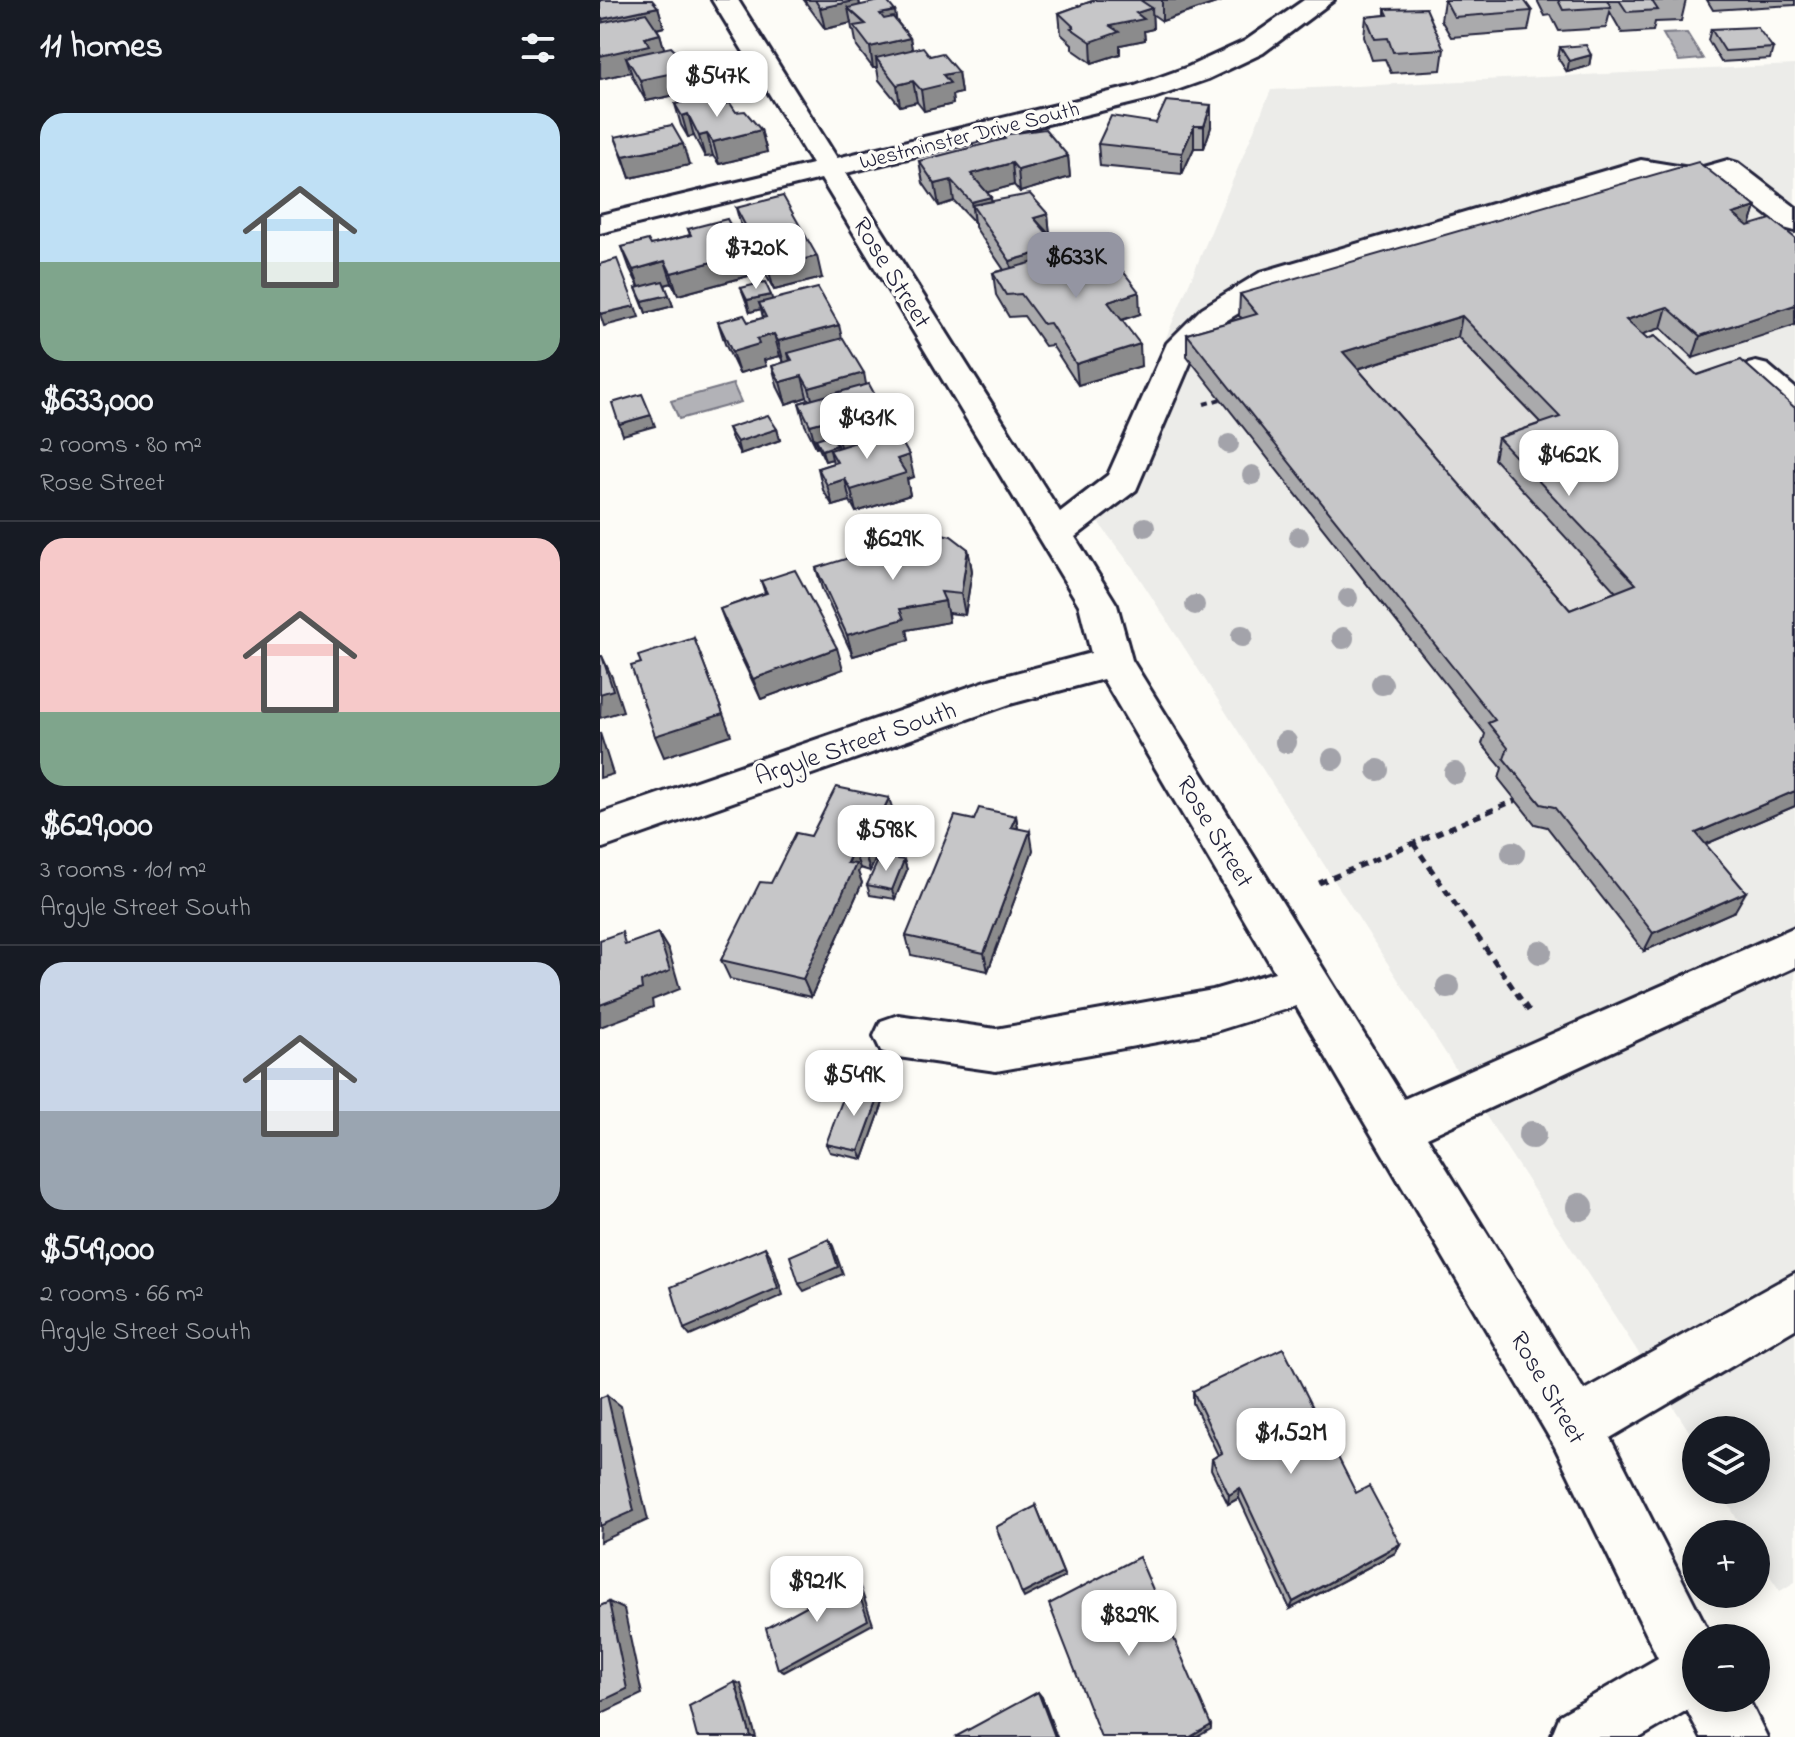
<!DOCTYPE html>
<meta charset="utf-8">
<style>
body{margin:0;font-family:"Indie Flower",sans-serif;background:#20242c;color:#f1f3f6;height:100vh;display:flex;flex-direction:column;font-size:30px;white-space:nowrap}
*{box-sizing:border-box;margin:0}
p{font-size:26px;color:#9ea1a6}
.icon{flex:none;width:44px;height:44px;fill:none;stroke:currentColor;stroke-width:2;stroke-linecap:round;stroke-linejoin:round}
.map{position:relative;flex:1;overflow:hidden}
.sheet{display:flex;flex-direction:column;background:#171b24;width:600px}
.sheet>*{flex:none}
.tools{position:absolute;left:1082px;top:1416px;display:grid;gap:16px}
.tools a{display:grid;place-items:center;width:88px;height:88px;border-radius:50%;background:#171b24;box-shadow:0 4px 20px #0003;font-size:40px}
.price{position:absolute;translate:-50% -68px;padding:0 18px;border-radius:16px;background:#fff;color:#222;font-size:26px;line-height:52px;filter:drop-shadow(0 2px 4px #0008)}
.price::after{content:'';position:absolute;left:50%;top:48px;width:24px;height:18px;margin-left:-12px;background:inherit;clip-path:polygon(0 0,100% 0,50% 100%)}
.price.active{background:#9495a2;color:#111}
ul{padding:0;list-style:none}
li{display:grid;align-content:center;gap:16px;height:424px;padding:0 40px}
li+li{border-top:2px solid #363941}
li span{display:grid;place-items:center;height:248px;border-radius:24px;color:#555}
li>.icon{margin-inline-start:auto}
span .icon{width:144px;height:144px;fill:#fffc;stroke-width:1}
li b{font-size:34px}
h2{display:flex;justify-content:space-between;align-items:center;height:96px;padding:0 40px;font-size:34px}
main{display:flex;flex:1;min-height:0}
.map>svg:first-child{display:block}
</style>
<main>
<section class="sheet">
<h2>11 homes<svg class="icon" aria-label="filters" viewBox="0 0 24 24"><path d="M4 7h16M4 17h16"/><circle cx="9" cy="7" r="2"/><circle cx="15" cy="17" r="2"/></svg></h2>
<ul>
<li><span style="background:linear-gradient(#bfe0f5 60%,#7fa58c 0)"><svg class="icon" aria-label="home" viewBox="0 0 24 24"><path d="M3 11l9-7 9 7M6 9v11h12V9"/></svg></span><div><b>$633,000</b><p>2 rooms · 80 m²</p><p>Rose Street</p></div></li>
<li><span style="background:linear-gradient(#f6c9c9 70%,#7fa58c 0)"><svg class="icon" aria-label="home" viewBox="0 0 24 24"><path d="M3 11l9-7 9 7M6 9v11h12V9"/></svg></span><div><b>$629,000</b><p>3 rooms · 101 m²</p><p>Argyle Street South</p></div></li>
<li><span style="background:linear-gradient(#c9d6e8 60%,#9aa5b1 0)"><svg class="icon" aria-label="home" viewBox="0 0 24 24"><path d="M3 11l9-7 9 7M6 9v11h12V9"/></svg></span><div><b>$549,000</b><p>2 rooms · 66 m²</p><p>Argyle Street South</p></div></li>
</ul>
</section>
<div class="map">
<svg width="1195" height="1737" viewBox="0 0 1195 1737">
<rect width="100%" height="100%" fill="#fdfcf7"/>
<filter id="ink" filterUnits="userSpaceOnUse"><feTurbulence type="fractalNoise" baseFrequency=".0125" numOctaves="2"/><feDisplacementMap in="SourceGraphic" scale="16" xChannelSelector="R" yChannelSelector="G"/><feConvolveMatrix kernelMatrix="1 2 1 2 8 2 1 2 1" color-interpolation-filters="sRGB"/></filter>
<g filter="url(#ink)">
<polygon fill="#ecece9" points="1195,65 1195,1582 1180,1591 1156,1555 1156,1534 1145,1534 1121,1490 1156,1490 1156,1430 1096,1430 1096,1442 533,568 476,493 504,484 671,90"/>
<polygon fill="#dddcdb" stroke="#807f8b" stroke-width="2" points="858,337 955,438 1029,606 964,631 741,374"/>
<g fill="#b2b2b7" stroke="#787885" stroke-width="2">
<polygon points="1087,33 1103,59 1079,61 1063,34"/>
<polygon points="133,384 141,402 79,419 71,401"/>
</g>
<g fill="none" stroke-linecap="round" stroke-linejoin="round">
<g stroke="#22223b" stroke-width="6">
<g id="minor">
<polygon points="112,0 138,0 237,158 535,86 588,67 645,41 704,0 734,0 663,53 608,79 554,98 246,173 460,512 508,475 567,343 602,308 661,272 1041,160 1096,169 1128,160 1138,163 1195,207 1195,231 1184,228 1123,180 1097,187 1042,178 683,286 624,322 594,354 536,490 475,537 517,605 532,660 804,1099 1195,927 1195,967 827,1137 984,1390 1195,1273 1195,1329 1010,1438 1112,1638 1096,1638 1096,1698 1148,1698 1167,1737 1101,1737 1087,1710 1041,1737 951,1737 960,1715 1058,1658 955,1447 696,1006 613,1032 396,1071 298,1057 281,1051 274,1036 281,1021 298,1015 396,1029 613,990 675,972 503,679 410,704 0,849 0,814 389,680 491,653 479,605 221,179 0,233 0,215 212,164"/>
<path d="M1156 362 1168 365 1195 388V417C1175 412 1151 390 1139 372L1144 365Z"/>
</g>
</g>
<polyline stroke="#22223b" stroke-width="4" stroke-dasharray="6 5" stroke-linecap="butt" points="604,404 621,399"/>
<g stroke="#22223b" stroke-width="5" stroke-dasharray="8 6" stroke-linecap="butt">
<polyline points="813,843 931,1014"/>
<polyline points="719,883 916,800"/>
</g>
<use href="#minor" fill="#fdfcf7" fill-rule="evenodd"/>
</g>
<g fill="#a3a3aa">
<circle cx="629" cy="444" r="10"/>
<circle cx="652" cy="475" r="10"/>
<circle cx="545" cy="527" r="10"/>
<circle cx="699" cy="537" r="10"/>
<circle cx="748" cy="598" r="10"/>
<circle cx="595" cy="605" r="10"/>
<circle cx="642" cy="636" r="11"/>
<circle cx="743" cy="638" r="11"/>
<circle cx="782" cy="684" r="11"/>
<circle cx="686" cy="742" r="11"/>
<circle cx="733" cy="759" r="11"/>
<circle cx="778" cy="770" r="11"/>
<circle cx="855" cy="773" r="11"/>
<circle cx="913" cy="853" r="12"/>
<circle cx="940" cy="952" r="12"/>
<circle cx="848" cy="987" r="12"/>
<circle cx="932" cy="1135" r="14"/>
<circle cx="980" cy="1207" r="14"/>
</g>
<g fill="#aaaaac" stroke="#22223b" stroke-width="2" fill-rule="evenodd">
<polygon points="0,0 58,7 64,27 57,29 60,34 64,49 86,62 92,83 87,83 90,92 46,101 33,78 31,72 0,79"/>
<polygon points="204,0 259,0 260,5 296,20 310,38 312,50 330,56 358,72 361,93 352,95 353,104 324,111 317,102 300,106 279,80 277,68 273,68 257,47 254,31 252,29 251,23 225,29"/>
<polygon points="495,0 622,0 622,1 562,21 552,14 553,29 544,31 545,40 520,45 520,54 492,63 472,49 472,44 461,34 459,13"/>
<polygon points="844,0 932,11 928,31 851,37 841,20"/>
<polygon points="937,0 1086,0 1081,21 1055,22 1053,31 1022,33 1010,12 1006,28 959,31 951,15 945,16"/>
<polygon points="1107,0 1195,0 1195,5 1113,10"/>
<polygon points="785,9 844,49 841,70 791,73 785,59 772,60 764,37 766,17 785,15"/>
<polygon points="1111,29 1173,48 1170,59 1121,62 1108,40"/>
<polygon points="960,47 991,55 989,66 967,72 958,58"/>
<polygon points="75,104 115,106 136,112 161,130 167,152 119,164 113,156 105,157 94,136 88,137 81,125"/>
<polygon points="556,123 611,127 604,148 594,148 582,174 500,166 498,144"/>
<polygon points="402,135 468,156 470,177 420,192 414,185 387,192 391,202 448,214 450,235 460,255 540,314 522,320 541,366 478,385 452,345 445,346 424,316 409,317 396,295 393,273 404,270 375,227 375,223 354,201 339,206 323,183 319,161 402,140"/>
<polygon points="15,137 89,165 30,178"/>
<path d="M1156 207 1150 226 1093 358 1061 328 1042 334 1097 375 1195 408V806L1106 844 1135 911 1044 951 947 827 935 824 899 779 902 768 882 744 885 734 587 356V334L642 318 639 316 640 294ZM858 337 941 423 898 438 894 459 1016 592 970 610 758 369Z"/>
<polygon points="136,208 222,278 174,290 142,230"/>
<polygon points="88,229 146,253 152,275 78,295 72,283 65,285 73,306 46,313 36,288 39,287 30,269 22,247 51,245 90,235"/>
<polygon points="141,288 172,300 242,338 266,385 289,421 291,431 314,477 307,479 310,495 256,512 250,501 233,506 223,490 218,468 233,463 232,459 225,461 218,446 216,447 205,425 199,403 209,400 207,397 186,404 178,388 172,366 184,363 180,356 164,360 166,366 139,373 125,344 118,322 148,322 163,318 161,309 150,312"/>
<polygon points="128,428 177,429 180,440 140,454 132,439"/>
<polygon points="368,549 372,571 365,615 348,613 349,622 307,630 309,640 253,656 222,589 216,568"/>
<polygon points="161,581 243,669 161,699 128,630 120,609 165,593"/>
<polygon points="416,816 418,829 433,850 388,971 311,955 306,936 374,820"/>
<polygon points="295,817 270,871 260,868 258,872 262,883 211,997 130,979 121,960 171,883 211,836"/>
<polygon points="304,860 307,870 295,899 270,895 267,885"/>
<polygon points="281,1091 284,1100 263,1159 230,1152 226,1144"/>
<polygon points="593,1391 756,1493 800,1544 795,1553 690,1609 639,1498 628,1504 611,1469 612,1459 618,1455 593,1403"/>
</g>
<g fill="#8b8b8c" stroke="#22223b" stroke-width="2">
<polygon points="259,0 262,21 248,8 251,23 225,29 220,8"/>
<polygon points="562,0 622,0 622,1 562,21"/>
<polygon points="58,7 64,27 9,40 2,19"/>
<polygon points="552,8 553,29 544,31 545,40 520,45 520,54 492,63 491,42 510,26 536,13"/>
<polygon points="295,11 298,32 284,35 280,14"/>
<polygon points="60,34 66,55 26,57 31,72 0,79 0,56 45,38"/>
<polygon points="310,38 314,59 276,58 277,68 273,68 270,47"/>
<polygon points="991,55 989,66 967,72 969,61"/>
<polygon points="80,62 86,62 92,83 87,83 90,92 46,101 40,80"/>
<polygon points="358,72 361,93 352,95 353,104 324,111 321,90 343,75"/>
<polygon points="313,81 317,102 300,106 297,85"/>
<polygon points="611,105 611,127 604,148 604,126"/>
<polygon points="88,114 94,136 88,137 82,116"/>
<polygon points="594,126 594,148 582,174 582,153"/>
<polygon points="161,130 167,152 119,164 113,142"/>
<polygon points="107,134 113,156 105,157 99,136"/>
<polygon points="83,144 89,165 30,178 23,156"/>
<polygon points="468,156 470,177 420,192 418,170"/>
<polygon points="412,163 414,185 374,196 371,174"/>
<polygon points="351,180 354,201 339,206 335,184"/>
<polygon points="391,197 393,218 372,205 374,223 371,202"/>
<polygon points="1156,207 1149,229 1133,214"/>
<polygon points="448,214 450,235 434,218"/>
<polygon points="459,247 461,269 413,282 410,261"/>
<polygon points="146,253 152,275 78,295 71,273"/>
<polygon points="217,256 222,278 174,290 168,268"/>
<polygon points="65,261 72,283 41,291 33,270"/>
<polygon points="539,292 540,314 509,324 508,302"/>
<polygon points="69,295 73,306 46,313 42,301"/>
<polygon points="171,295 174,306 159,303 161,309 150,312 147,300"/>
<polygon points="1195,305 1195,325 1093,358 1100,336"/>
<polygon points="35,306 39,317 4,326 0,314"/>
<polygon points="1067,307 1061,328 1020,342 1026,320"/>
<polygon points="862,316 858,337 741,374 743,352"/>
<polygon points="239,325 244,347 188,353 190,361 184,363 178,341"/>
<polygon points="174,334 180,356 164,360 166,366 139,373 132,352 157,339"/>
<polygon points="540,344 541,366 478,385 476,364"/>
<polygon points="264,373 268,395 215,410 209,388"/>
<polygon points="202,376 207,397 186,404 180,382"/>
<polygon points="51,415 55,426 23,435 19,424"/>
<polygon points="229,420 235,441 216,439 218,446 216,447 210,425"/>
<polygon points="289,421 294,443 243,457 237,436"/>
<polygon points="177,429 180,440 140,454 137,442"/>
<polygon points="237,445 240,456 230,450 232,459 225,461 222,450"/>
<polygon points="309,455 314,477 307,479 310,495 256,512 251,490 297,459"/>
<polygon points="245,479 250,501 233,506 227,485"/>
<polygon points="368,549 372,571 365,615 361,594"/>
<polygon points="345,601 349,622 307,630 309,640 253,656 247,635 300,609"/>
<polygon points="94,638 131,735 64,757 55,736"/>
<polygon points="237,648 243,669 161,699 153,679"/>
<polygon points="2,656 12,677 23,711 0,718"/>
<polygon points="0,733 13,774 0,778"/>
<polygon points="1195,791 1195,806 1087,852 1096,833"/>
<polygon points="289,798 295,817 270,871 264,851"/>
<polygon points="416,816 419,835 411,827"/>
<polygon points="430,831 433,850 388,971 384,953"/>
<polygon points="253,849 260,868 258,872 262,883 211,997 203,979"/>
<polygon points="304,860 307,870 295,899 292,890"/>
<polygon points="1146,892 1135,911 1044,951 1053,933"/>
<polygon points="58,933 69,951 80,989 52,1000 53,1007 0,1027 0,1005 41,982"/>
<polygon points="281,1091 284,1100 263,1159 259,1151"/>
<polygon points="229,1239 233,1246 243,1274 204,1291 199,1284"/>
<polygon points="165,1247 170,1255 183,1295 90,1336 84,1329"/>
<polygon points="7,1395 21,1406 48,1520 0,1542"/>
<polygon points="640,1488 639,1498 628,1504 629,1495"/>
<polygon points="436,1506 465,1577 424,1598 422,1594"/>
<polygon points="800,1544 795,1553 690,1609 693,1602"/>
<polygon points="254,1580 259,1584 273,1624 184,1672 178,1669"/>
<polygon points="9,1602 24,1609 42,1694 0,1714 0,1702"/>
<polygon points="135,1682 141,1684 156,1737 151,1737"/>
<polygon points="438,1692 442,1697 457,1737 455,1737"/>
<polygon points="611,1725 611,1729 597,1737 590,1737"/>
</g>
<g fill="#c6c6c8" stroke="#22223b" stroke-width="2" fill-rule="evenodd">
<polygon points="0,0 52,0 58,7 2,19 0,16"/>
<polygon points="215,0 259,0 220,8"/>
<polygon points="283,0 286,0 295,11 280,14 284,19 293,17 310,38 270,47 254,26 266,24 248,8"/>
<polygon points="495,0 540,0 552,8 536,13 544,19 510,26 519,32 491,42 471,28 474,27 459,13"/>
<polygon points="845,0 924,0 932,11 854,17"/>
<polygon points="958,0 1007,0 1011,7 963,10"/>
<polygon points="1019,0 1081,0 1052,1 1058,10 1027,12"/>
<polygon points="826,8 844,49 793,52 788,38 775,39 766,17 788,15 785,9"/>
<polygon points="46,13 60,34 45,38 49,45 0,56 0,23"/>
<polygon points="1157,27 1173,48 1125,51 1111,29"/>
<polygon points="986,45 991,55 969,61 960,47"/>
<polygon points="71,47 86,62 80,62 83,71 40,80 26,57"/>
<polygon points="323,47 330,56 342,53 358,72 343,75 350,83 321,90 313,81 297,85 276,58"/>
<polygon points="110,97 115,106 130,103 136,112 145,111 161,130 113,142 107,134 99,136 88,114 82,116 75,104"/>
<polygon points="566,101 611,105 604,126 594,126 582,153 498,144 511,116 556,123"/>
<polygon points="72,125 83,144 23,156 15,137"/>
<polygon points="445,129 468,156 418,170 412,163 371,174 391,197 371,202 351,180 335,184 319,161 405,139 402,135"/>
<path d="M1098 162 1156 207 1133 214 1148 226 1171 219 1195 238V305L1100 336 1067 307 1026 320 1047 339 1055 336 1097 375 1141 360 1195 408V791L1096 833 1146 892 1053 933 954 807 941 804 904 759 908 748 888 723 895 720 587 334 657 314 640 294ZM862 316 960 417 898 438 1036 584 970 610 743 352Z"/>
<polygon points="430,194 448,214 434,218 459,247 410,261 372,205"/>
<polygon points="183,196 217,256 168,268 136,208"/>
<polygon points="127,219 146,253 71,273 65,261 33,270 22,247 48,240 51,245 91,235 88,229"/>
<polygon points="502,244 539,292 508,302 540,344 476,364 450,323 443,324 421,294 406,295 393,273"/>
<polygon points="17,259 35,306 0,314 0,264"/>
<polygon points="63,281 69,295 42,301 36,288"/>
<polygon points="165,282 171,295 147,300 141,288"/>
<polygon points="218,288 239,325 178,341 174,334 157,339 159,344 132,352 118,322 144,315 148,322 166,317 159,303"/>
<polygon points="243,338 264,373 209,388 202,376 180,382 172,366 192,360 188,353"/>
<polygon points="269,384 289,421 237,436 229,420 210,425 199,403"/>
<polygon points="42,394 51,415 19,424 12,403"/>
<polygon points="168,415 177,429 137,442 128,428"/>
<polygon points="295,430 309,455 297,459 306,473 251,490 245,479 227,485 218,468 237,462 230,450"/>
<polygon points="232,434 237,445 222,450 216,439"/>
<polygon points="338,533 351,536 368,549 361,594 341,592 345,601 300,609 304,619 247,635 216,568 281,548 336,549"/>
<polygon points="195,570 237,648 153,679 120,609 167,593 161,581"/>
<polygon points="94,638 123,714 55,736 31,666 41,663 38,656"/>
<polygon points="0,656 2,656 13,690 0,694"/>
<polygon points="236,787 289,798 264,851 253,849 247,863 256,864 203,979 121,960 160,882 171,883 196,833 211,836"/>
<polygon points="379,808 416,816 411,827 430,831 384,953 306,936 355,816 374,820"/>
<polygon points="280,856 304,860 292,890 267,885"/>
<polygon points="22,932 25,945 58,933 70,971 41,982 42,989 0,1005 0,940"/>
<polygon points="248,1085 281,1091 259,1151 226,1144"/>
<polygon points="229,1239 238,1267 199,1284 190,1256"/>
<polygon points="165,1247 178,1288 84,1329 71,1287"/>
<polygon points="683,1348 756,1493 769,1486 800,1544 693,1602 640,1488 629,1495 612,1459 622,1453 593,1391"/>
<polygon points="7,1395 34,1511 0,1526 0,1398"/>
<polygon points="436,1506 463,1573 422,1594 396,1527"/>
<polygon points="539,1557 611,1725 590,1737 501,1737 449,1604"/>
<polygon points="254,1580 268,1620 178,1669 166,1628"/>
<polygon points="9,1602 27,1689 0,1702 0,1606"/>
<polygon points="135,1682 151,1737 97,1737 89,1706"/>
<polygon points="438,1692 455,1737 355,1737"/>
</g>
</g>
<g text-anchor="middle" stroke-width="7" stroke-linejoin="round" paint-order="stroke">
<g font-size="22" fill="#22223b" stroke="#fdfcf7">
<text transform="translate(369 134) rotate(-14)" y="8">Westminster Drive South</text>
</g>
<g font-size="26" fill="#22223b" stroke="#fdfcf7">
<text transform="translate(293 272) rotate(58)" y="9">Rose Street</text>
<text transform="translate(255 742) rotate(-19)" y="9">Argyle Street South</text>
<text transform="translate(616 831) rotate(59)" y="9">Rose Street</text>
<text transform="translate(949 1387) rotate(60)" y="9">Rose Street</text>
</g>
</g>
</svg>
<div class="tools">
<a><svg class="icon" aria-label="layers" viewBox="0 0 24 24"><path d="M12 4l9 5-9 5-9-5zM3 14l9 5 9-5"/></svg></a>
<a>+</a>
<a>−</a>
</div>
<b class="price" style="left:117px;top:119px">$547K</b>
<b class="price" style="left:156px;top:291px">$720K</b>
<b class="price active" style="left:476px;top:300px">$633K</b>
<b class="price" style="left:267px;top:461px">$431K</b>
<b class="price" style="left:969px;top:498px">$462K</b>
<b class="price" style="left:293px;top:582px">$629K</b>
<b class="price" style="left:286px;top:873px">$598K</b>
<b class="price" style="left:254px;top:1118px">$549K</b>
<b class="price" style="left:691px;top:1476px">$1.52M</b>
<b class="price" style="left:217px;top:1624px">$921K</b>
<b class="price" style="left:529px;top:1658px">$829K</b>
</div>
</main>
